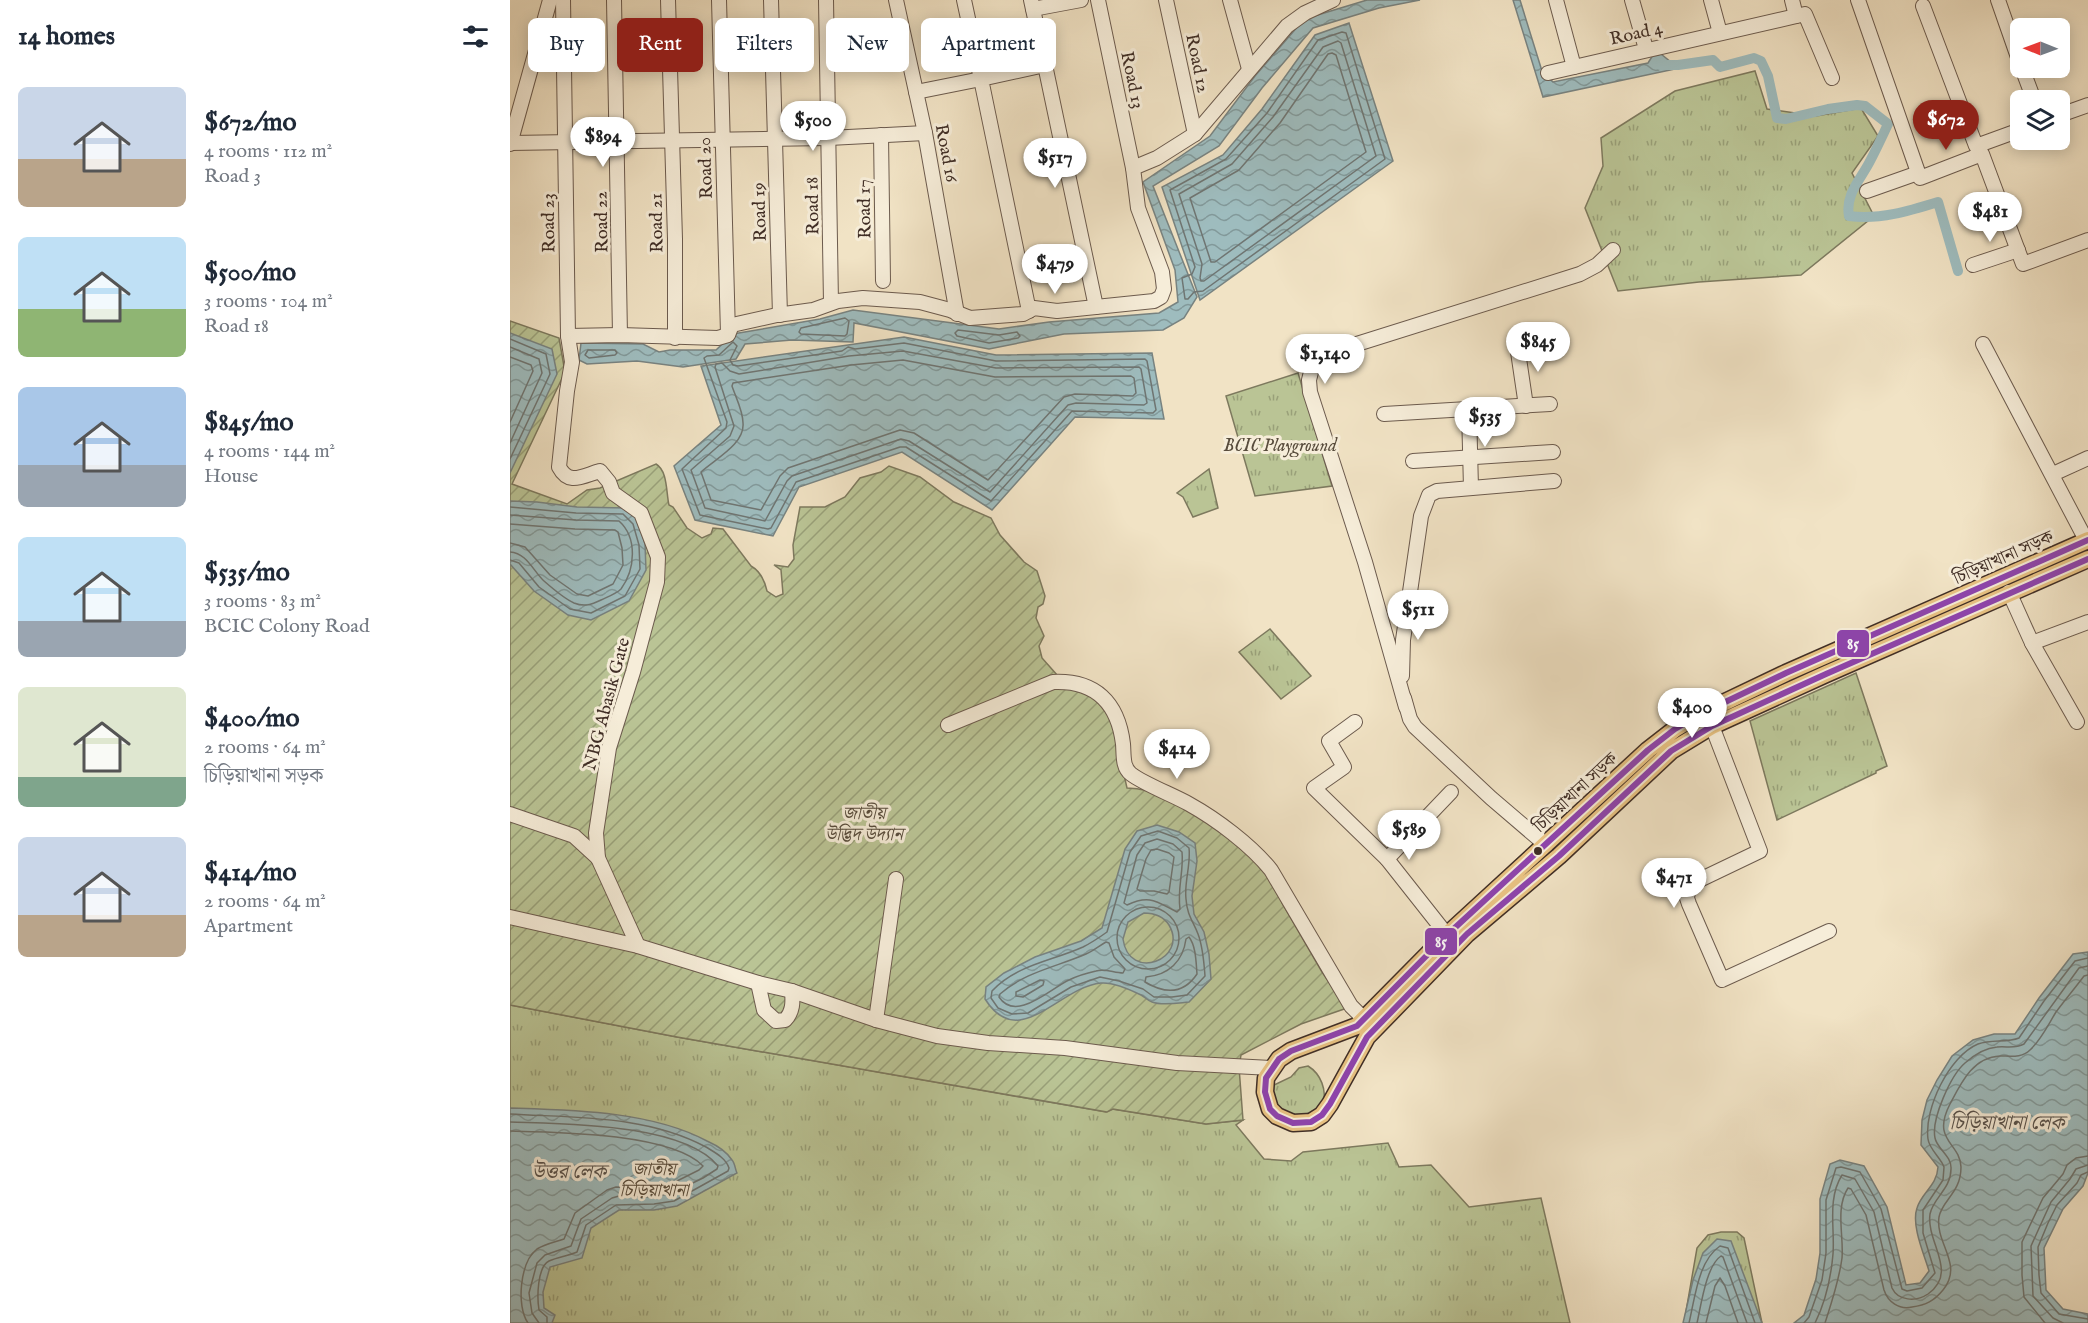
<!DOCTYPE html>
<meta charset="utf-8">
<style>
body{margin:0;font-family:"IM FELL English","Noto Serif Bengali",serif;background:#f6f6f7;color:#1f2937;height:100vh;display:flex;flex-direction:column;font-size:22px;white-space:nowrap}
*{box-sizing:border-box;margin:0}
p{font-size:20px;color:#747a83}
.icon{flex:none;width:33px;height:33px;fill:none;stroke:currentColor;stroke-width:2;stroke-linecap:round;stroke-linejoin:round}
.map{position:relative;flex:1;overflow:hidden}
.side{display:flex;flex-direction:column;background:#fff;width:510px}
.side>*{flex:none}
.top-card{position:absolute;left:18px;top:18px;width:570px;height:54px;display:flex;gap:12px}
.needle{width:39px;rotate:271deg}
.buttons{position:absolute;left:1500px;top:18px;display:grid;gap:12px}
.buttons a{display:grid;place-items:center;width:60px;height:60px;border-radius:9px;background:#fff;box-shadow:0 3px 15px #0003;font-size:30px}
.price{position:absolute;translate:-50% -51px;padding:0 14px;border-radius:21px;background:#fff;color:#222;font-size:20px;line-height:39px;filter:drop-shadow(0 2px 3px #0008)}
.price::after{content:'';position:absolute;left:50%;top:36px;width:18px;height:14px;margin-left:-9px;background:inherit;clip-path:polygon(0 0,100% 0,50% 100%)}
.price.selected{background:#8f2418;color:#fff}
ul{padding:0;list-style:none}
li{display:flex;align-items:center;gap:18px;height:150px;padding:0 18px}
li span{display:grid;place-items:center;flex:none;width:168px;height:120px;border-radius:9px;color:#555}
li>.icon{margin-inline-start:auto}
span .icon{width:72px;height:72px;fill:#fffc;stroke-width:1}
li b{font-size:26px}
h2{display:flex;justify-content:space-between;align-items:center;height:72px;padding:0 18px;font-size:26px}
.pill{padding:0 21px;border-radius:9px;background:#fff;box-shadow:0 3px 15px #0003;font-size:21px;line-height:54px}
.pill.selected{background:#8f2418;color:#fff}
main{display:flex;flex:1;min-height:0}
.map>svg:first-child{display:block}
</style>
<main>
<section class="side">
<h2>14 homes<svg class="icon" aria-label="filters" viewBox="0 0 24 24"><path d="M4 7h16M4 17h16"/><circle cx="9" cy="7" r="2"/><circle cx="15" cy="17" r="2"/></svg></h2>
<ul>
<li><span style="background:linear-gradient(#c9d6e8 60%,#b9a48a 0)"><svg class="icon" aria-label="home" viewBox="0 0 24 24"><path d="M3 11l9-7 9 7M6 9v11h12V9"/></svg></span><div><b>$672/mo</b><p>4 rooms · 112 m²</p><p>Road 3</p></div></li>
<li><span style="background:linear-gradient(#bfe0f5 60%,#8fb573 0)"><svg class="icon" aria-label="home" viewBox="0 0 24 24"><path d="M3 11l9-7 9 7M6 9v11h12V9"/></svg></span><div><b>$500/mo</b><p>3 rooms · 104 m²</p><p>Road 18</p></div></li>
<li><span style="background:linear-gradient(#a9c7e8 65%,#9aa5b1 0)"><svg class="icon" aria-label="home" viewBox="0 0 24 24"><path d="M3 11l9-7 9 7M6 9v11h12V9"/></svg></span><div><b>$845/mo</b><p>4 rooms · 144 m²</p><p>House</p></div></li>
<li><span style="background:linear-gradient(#bfe0f5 70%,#9aa5b1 0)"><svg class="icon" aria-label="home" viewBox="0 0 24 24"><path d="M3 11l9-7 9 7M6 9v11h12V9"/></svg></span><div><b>$535/mo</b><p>3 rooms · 83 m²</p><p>BCIC Colony Road</p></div></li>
<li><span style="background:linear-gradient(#dfe7d0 75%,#7fa58c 0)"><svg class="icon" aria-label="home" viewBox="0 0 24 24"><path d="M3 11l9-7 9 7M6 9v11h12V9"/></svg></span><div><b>$400/mo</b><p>2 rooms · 64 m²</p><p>চিড়িয়াখানা সড়ক</p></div></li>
<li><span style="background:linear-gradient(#c9d6e8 65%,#b9a48a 0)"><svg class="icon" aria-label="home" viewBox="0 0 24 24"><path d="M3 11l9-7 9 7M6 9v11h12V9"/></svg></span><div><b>$414/mo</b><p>2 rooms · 64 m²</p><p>Apartment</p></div></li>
</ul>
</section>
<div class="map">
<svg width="1578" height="1323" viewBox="0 0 1578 1323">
<defs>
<pattern id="grass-tufts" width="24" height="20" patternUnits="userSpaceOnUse" patternTransform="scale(1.5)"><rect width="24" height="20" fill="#bac495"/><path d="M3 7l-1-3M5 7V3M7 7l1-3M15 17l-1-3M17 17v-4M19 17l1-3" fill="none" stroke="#99a079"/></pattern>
<pattern id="garden-furrows" width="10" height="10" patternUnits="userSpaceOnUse" patternTransform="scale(1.5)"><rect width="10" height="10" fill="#bac495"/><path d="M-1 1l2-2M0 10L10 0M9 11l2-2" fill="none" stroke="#99a079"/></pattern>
<pattern id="water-waves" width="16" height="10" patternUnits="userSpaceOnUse" patternTransform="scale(1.5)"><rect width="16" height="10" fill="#9ebcbe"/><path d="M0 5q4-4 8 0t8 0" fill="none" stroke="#82999a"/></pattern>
</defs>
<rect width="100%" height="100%" fill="#f1e3c5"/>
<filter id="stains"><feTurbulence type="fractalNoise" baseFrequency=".00333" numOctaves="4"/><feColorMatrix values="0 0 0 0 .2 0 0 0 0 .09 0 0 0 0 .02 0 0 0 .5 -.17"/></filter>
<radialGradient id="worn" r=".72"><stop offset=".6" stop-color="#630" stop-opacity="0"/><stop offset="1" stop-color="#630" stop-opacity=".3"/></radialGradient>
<g fill="url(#grass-tufts)" stroke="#7d795e" stroke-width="1.5">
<polygon points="1245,71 1257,109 1306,116 1351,108 1368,136 1342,173 1364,216 1291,275 1189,282 1108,291 1075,208 1093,166 1091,138 1165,91"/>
<polygon points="788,373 822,486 745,496 716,396"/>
<polygon points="699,469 708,508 683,517 673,497 667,493"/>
<polygon points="760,629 801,676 771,699 729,652"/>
<polygon points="1346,673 1377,766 1366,771 1366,773 1267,820 1240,721"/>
<polygon points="0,1005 167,1037 596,1112 602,1109 696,1124 733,1120 726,1125 754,1159 781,1161 793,1152 878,1143 889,1167 921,1165 959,1207 1031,1198 1060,1323 0,1323"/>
<path d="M798 1066C811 1074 817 1090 813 1105 790 1119 787 1120 764 1104L762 1086 781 1077 789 1068Z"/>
<polygon points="1211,1232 1227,1232 1234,1238 1252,1323 1174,1323 1187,1248 1198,1235"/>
</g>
<path fill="url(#garden-furrows)" stroke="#7d795e" stroke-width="1.5" d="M0 321 49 338 55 372 2 484 57 504 77 490 90 488 146 464C158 471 156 493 159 505L163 507 177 528 192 538 201 534 203 528 213 529 241 566C250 571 255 582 257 591L266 597 273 594 271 570 264 565 278 567 284 559 283 545 290 507H315L335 497 350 478 371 472 379 466 410 477 444 502 481 518 490 535 514 562 527 571 535 596 533 604 528 607 526 618 534 636 529 646 532 658 556 685 587 697 602 722 617 788C654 788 687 816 718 835L723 842 729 844 765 883 772 903 812 972 837 1008 791 1024 731 1055 729 1067 733 1120 696 1124 603 1109 597 1112 167 1037 0 1005Z"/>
<g fill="url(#water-waves)" stroke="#788381" stroke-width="1.5" fill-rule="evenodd">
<polygon points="857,0 910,0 869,8 803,28 752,88 709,146 643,186 687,297 674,318 653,330 554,334 479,349 344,323 343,342 282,340 235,344 226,359 173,367 127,361 77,364 69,360 71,343 133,344 149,352 160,350 206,350 223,334 310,319 343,310 489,329 539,322 649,313 668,302 665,270 633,182 700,136 745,76 789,25 801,17"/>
<polygon points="1003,0 1010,0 1032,71 1043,82 1138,63 1143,55 1151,54 1162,63 1165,69 1033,97"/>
<polygon points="839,23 883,161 690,300 652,187 713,155 752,109 805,35"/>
<polygon points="0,333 42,349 47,374 0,473"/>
<polygon points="394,337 486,355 642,353 654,419 565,417 482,510 392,452 289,487 263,536 185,520 164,466 211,425 191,366"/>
<polygon points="0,501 27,502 67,507 116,508 128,520 135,544 136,570 119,601 81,620 58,615 24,591 0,564"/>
<path d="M647 825 669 832 685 843 687 861 682 896 684 914 694 932 699 954 701 979 679 1002C668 1003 652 1006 642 1002 638 1001 635 997 631 995 621 990 602 982 591 983 549 987 509 1053 475 999L476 987 494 973 525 957 571 941 592 928 615 849 627 831ZM634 913C644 913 653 916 659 925 679 959 619 983 613 939L618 922Z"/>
<path d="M1578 952V1173L1573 1186 1553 1209 1534 1248 1536 1290 1553 1309 1578 1314V1323H1284L1294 1315 1306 1279 1310 1253V1199L1320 1164 1330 1160 1354 1166 1377 1207 1396 1285 1410 1283 1419 1271C1414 1254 1401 1225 1407 1208 1412 1192 1427 1186 1428 1167L1411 1145 1412 1120 1417 1100 1427 1080 1442 1056 1463 1040 1484 1034H1505L1529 998 1563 954Z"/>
<path d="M0 1108C63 1110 141 1111 197 1141 206 1145 217 1152 222 1160 225 1163 225 1169 227 1173L167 1206 144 1210H109L81 1228 72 1258 40 1267 33 1292 34 1308 45 1315 42 1323H0Z"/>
<polygon points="1207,1239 1221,1241 1252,1323 1173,1323 1183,1280 1193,1253"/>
</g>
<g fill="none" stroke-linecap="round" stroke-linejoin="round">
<g stroke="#6f7572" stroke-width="1.5">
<polygon points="832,32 836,33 875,159 693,291 684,292 678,299 675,299 672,278 682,274 685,267 660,190 716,159 757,113 808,40"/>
<polygon points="828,41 831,43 866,156 694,281 691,281 690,278 692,264 669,194 722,164 763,117 813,47"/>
<polygon points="822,53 826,55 856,152 705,262 701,262 680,198 729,170 770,123 818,54"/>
<polygon points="335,318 339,321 337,334 335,336 291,334 289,332 291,328"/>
<polygon points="448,330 489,335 507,332 510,336 508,338 479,343 447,336 445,333"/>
<polyline points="0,339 36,354 40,374 0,459"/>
<polygon points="223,342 227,346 220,360 223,365 228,366 332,351 338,347 345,349 394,343 486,361 635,359 637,361 646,410 643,413 562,411 481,501 396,447 390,447 286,482 261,528 258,529 190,515 172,469 216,428 217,422 194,358 197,356 209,355"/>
<polyline points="0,347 29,359 32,373 0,443"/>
<polygon points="78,350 105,350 107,353 105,355 79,358 75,355"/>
<polygon points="393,351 486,368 629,367 631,369 637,403 634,405 566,403 558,405 480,492 399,441 391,439 282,476 277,481 255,521 195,508 181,470 220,436 224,426 205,367 206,364 212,363 220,371 229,374 339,356"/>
<polyline points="0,357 21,365 23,371 0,422"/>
<path d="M393 360 485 377 621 376 624 378 626 393 623 396 565 394 554 397 478 480 404 433 390 430 278 468 270 476 251 510 201 500 191 472C205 459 235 444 233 423 233 411 226 398 222 386L223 383 341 365Z"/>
<polyline points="0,507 66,513 113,514 123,524 129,545 130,569 115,596 81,613 60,609 29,587 9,563 0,560"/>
<path d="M0 515 66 520 109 521C128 538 125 570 111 589 106 594 97 597 91 600 81 605 74 607 64 603 55 599 42 588 34 581 23 571 17 553 0 552"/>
<polyline points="0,524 65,529 105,530 108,532 112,548 113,565 103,584 78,596 67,594 40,575 15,547 0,543"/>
<path d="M648 831 667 838 679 848C681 865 674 882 676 899 677 915 683 921 688 934 693 947 694 962 695 976L677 995 662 997H644L633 989 609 981 590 977 561 987 518 1013 502 1014 488 1008 481 998 482 991C506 965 542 961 573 947 581 943 590 937 597 932L620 852 631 836Z"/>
<path d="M647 839 663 844 672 852C674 871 667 889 670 909L667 912C647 902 640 894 617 905L614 903 627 855 635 843Z"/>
<polygon points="647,849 659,853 664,857 659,892 657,894 644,891 630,891 627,889 636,859 641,850"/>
<circle cx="638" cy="938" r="31"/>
<path d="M679 937C686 946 686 962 687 974 673 995 655 994 635 982L636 977C659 975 673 961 676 939Z"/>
<path d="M596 942 599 943 604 957 615 969 613 973C604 973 595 968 586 971 577 973 567 976 559 980 541 988 506 1023 489 997L490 994C515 972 546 967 576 954 583 951 589 946 596 942Z"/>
<polygon points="530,980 534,981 533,985 513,997 506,996 506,992"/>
<path d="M0 1114C66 1118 136 1115 196 1147 204 1152 216 1158 219 1168L218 1171 164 1201 144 1204 106 1205 76 1225 67 1252C58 1256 48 1257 39 1261 27 1267 27 1298 29 1310L37 1317V1323"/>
<path d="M0 1122C53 1124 173 1123 208 1166L207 1169 193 1178 162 1193 143 1197 109 1196 102 1198 71 1219 61 1246 35 1255 27 1263 19 1293 22 1313 29 1323"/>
<path d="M0 1131C45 1132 161 1133 193 1166L189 1170 159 1185 143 1188 106 1187 97 1190 65 1213 54 1239C45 1242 35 1244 27 1249 10 1262 6 1306 18 1323"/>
<polyline points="1578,1172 1571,1175 1567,1183 1547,1205 1538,1223 1528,1247 1529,1275 1531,1293 1549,1314 1578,1319"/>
<path d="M1179 1323C1185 1298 1188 1261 1210 1246L1218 1248 1245 1323"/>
<path d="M1187 1323C1191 1306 1196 1266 1211 1256L1213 1257 1237 1323"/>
<polyline points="1196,1323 1205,1286 1210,1278 1215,1286 1228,1323"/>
<path d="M1294 1323 1299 1317 1312 1280 1316 1253V1200L1326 1168 1331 1167 1350 1172 1371 1209 1392 1289 1397 1291 1412 1288 1425 1273 1413 1233V1210L1433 1180 1434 1167C1431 1158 1419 1149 1418 1139 1414 1109 1439 1056 1468 1044 1482 1039 1497 1043 1509 1038L1534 1001 1565 961 1578 958"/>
<path d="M1305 1323C1315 1303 1321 1277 1323 1254 1325 1228 1317 1199 1332 1175L1345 1179 1364 1212 1382 1288C1388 1301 1406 1302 1418 1294 1449 1272 1416 1243 1420 1214 1423 1198 1441 1189 1441 1169 1442 1156 1427 1149 1425 1138 1421 1119 1441 1075 1455 1063 1464 1055 1474 1048 1487 1047 1497 1046 1505 1049 1514 1044L1569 968 1578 966"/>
<path d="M1315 1323C1322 1301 1329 1281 1332 1258 1334 1236 1325 1208 1338 1188L1341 1189 1356 1215 1374 1290C1378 1302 1389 1310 1402 1307 1416 1305 1424 1301 1433 1290 1454 1264 1425 1244 1429 1217 1432 1200 1451 1193 1451 1167 1450 1142 1421 1141 1440 1104 1451 1083 1463 1057 1490 1056 1501 1056 1512 1058 1520 1050 1531 1040 1538 1025 1546 1012 1555 1000 1565 988 1574 976L1578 975"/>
<polyline points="1535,1323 1514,1297 1512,1275 1512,1242 1533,1198 1553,1174 1557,1165 1566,1158 1578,1156"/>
<polyline points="1553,1323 1543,1318 1523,1296 1521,1246 1541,1202 1560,1179 1566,1169 1578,1165"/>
</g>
<path stroke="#9ebcbe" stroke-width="10" d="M1150 65H1168L1203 60 1210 67 1244 58 1251 61 1258 76 1267 118 1276 119 1318 109 1347 105 1355 106 1378 124C1372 137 1366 150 1359 163 1350 180 1335 195 1339 216 1370 220 1399 211 1428 202L1448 271"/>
<g stroke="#6c5b4e" stroke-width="16">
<g id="minor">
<path d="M53 0 58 336 62 362 57 391 49 467C59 486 72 476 90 471L99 482 103 493 131 513 148 557 147 582 123 672 99 748 86 833 88 858 128 946"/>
<polyline points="104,0 110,335"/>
<polyline points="158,0 165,239 165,338"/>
<polyline points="209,0 218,334"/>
<polyline points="261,0 270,315"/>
<polyline points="316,0 321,303"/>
<polyline points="386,0 415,133 447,314"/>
<polyline points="588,0 623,168"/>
<polyline points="656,0 685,134"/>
<polyline points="720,0 739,69"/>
<polyline points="1046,0 1064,67"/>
<polyline points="1122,0 1136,49"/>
<polyline points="1201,0 1210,33"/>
<polyline points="1282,0 1286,16"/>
<polyline points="1348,0 1410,178 1472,154 1513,264 1578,240"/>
<polyline points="1488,0 1510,63"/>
<polyline points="1413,6 1466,146 1510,130"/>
<polyline points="523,9 571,0"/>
<polyline points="535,65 586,307"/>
<polyline points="1512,68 1524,100"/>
<polyline points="1038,73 1295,14 1322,78"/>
<polyline points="406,92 471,79 454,0"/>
<polyline points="1550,115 1578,105"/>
<polyline points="371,135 373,281"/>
<polyline points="0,143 319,138 415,133"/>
<polyline points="0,144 40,0"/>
<polyline points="1357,191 1408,173"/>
<polyline points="1463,265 1508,250"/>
<polyline points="519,311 471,79 535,65 521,0"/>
<polyline points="58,336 110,335 208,338 218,335 222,325 267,315 303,310 328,301 353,298 410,302 440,310 460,318 513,314 524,308 547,311 644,301 651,297 654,289 652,272 628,208 623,168 647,158 685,134 777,26 795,13 823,0"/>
<polyline points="1473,344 1576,540"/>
<polyline points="1007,345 1016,406"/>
<polyline points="959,410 961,488"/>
<polyline points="874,414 1040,404"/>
<polyline points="903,461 1043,452"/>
<polyline points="1543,474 1578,458"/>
<polyline points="1499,592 1522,643 1567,722"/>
<polyline points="1522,643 1578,622"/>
<polyline points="892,676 893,640 911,516 919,495 927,491 1044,481"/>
<polyline points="894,698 900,719 905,727 981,798 1036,845"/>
<polyline points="896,707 855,562 800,392 799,380 802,368 813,358 831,349 1070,274 1087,265 1103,250"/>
<polyline points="845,722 819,741 834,767 804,788 877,859"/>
<path d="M438 725 543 682C585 680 608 702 613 744 614 754 612 767 621 774 634 784 663 795 679 804 706 819 741 845 761 870L841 1006 854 1019"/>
<polyline points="1202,726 1250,851 1179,885 1177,898 1179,904 1212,980 1319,931"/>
<polyline points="0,814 64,836 88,858"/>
<polyline points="0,917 128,946 248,983 282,991 366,1020 427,1036 478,1043 555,1048 667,1063 761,1068"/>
<polyline points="937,935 877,859 941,792"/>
<path d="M248 983 254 1010 266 1021 275 1020C283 1012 283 1002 282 991"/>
<polyline points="366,1020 386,879"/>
</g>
</g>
<g stroke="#402e26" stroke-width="19">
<polyline id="major" points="1578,540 1276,673 1190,714 1165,729 1138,750 937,935 847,1026 781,1051 769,1059 756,1078 755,1092 760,1109 767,1116 783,1123 801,1122 812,1115 820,1104 857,1037 957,934 1049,856 1161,751 1202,726 1316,674 1578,559"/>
</g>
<use href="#minor" stroke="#f6edd9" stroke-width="14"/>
<use href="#major" stroke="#e8c282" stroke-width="16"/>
<g stroke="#f6edd9" stroke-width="10">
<polyline id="bus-1" points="1578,540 1276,673 1190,714 1165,729 1138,750 937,935 847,1026 781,1051 769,1059 756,1078 755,1092 760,1109 767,1116 783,1123 801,1122 812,1115 820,1104 857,1037 957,934 1049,856 1161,751 1202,726 1316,674 1578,559"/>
</g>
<use href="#bus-1" stroke="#8e44ad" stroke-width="6"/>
</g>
<circle fill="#402e26" stroke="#f6edd9" stroke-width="2" cx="1028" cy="851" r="5"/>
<g text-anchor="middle" stroke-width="6" stroke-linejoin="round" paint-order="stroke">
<g font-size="18" fill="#402e26" stroke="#f6edd9">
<text transform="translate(1126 33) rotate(-13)" y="6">Road 4</text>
<text transform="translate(688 63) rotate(78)" y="6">Road 12</text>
<text transform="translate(623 80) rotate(78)" y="6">Road 13</text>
<text transform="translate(437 153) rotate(79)" y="6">Road 16</text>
<text transform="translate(195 168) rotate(-92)" y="6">Road 20</text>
<text transform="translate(302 206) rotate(-91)" y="6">Road 18</text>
<text transform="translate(354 209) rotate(-91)" y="6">Road 17</text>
<text transform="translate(249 212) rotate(-92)" y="6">Road 19</text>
<text transform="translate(91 222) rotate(-91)" y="6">Road 22</text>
<text transform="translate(38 223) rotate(-91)" y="6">Road 23</text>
<text transform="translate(146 223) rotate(-91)" y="6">Road 21</text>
<text transform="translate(1493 557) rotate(-24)" y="6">চিড়িয়াখানা সড়ক</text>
<text transform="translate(96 704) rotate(-75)" y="6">NBG Abasik Gate</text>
<text transform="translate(1065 792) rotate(-43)" y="6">চিড়িয়াখানা সড়ক</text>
</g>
<g font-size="18" font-style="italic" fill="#584c3c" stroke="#f6edd9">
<text x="770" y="451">BCIC Playground</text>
<text x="354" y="819">জাতীয়<tspan x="354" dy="21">উদ্ভিদ উদ্যান</tspan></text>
<text x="144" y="1175">জাতীয়<tspan x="144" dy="21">চিড়িয়াখানা</tspan></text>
</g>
<g font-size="20" font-style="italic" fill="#58524c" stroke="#f6edd9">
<text x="1497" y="1129">চিড়িয়াখানা লেক</text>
<text x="59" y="1178">উত্তর লেক</text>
</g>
</g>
<g stroke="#f6edd9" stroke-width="2">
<rect x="1326" y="629" width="34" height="29" rx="6" fill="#8e44ad"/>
<rect x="914" y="927" width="34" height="29" rx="6" fill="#8e44ad"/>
</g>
<g font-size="16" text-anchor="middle" font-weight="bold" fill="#fff">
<text x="1343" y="649">85</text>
<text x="931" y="947">85</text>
</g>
<rect width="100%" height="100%" filter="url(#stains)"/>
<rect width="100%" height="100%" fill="url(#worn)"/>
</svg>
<div class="buttons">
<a><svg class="needle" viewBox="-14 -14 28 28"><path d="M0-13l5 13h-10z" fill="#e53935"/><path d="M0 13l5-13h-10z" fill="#747a83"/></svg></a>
<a><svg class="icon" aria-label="layers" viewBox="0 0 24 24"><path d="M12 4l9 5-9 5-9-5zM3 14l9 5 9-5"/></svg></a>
</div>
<b class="price selected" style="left:1436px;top:151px">$672</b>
<b class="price" style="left:303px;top:152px">$500</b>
<b class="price" style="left:93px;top:168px">$894</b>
<b class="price" style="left:545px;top:189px">$517</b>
<b class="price" style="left:1480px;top:243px">$481</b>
<b class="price" style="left:545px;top:295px">$479</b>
<b class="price" style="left:1028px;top:373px">$845</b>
<b class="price" style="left:815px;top:385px">$1,140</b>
<b class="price" style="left:975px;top:448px">$535</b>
<b class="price" style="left:908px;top:641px">$511</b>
<b class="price" style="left:1182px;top:739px">$400</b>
<b class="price" style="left:667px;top:780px">$414</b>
<b class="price" style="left:899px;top:861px">$589</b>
<b class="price" style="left:1164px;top:909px">$471</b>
<div class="top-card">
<a class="pill">Buy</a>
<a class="pill selected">Rent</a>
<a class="pill">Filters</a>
<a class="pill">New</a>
<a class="pill">Apartment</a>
</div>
</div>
</main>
